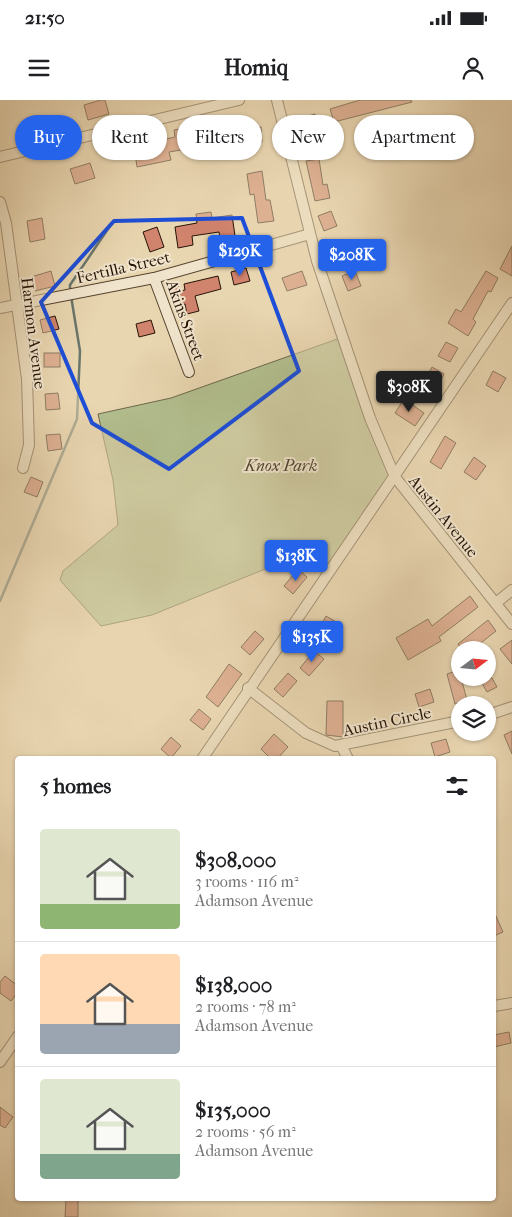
<!DOCTYPE html>
<meta charset="utf-8">
<style>
body{margin:0;font-family:"IM FELL French Canon",serif;background:#f6f6f6;color:#202124;height:100vh;display:flex;flex-direction:column;font-size:19px;white-space:nowrap}
*{box-sizing:border-box;margin:0}
p{font-size:16px;color:#757577}
.icon{flex:none;width:28px;height:28px;fill:none;stroke:currentColor;stroke-width:2;stroke-linecap:round;stroke-linejoin:round}
.map{position:relative;flex:1;overflow:hidden}
.panel{position:absolute;left:15px;top:656px;width:481px;height:445px;display:flex;flex-direction:column;background:#fff;border-radius:5px;box-shadow:0 1px 4px #0004}
.panel>*{flex:none}
.banner{position:absolute;left:15px;top:15px;width:482px;height:45px;display:flex;gap:10px}
.needle{width:32px;rotate:74deg}
.buttons{position:absolute;left:451px;top:541px;display:grid;gap:10px}
.buttons a{display:grid;place-items:center;width:45px;height:45px;border-radius:50%;background:#fff;box-shadow:0 1px 4px #0004;font-size:25px}
.price{position:absolute;translate:-50% -42px;padding:0 11px;border-radius:5px;background:#2563eb;color:#fff;font-size:16px;line-height:32px;filter:drop-shadow(0 1px 2px #0008)}
.price::after{content:'';position:absolute;left:50%;top:30px;width:15px;height:11px;margin-left:-8px;background:inherit;clip-path:polygon(0 0,100% 0,50% 100%)}
.price.current{background:#222;color:#fff}
ul{padding:0;list-style:none}
li{display:flex;align-items:center;gap:15px;height:125px;padding:0 25px}
li+li{border-top:1px solid #e0e0e0}
li span{display:grid;place-items:center;flex:none;width:140px;height:100px;border-radius:5px;color:#555}
li>.icon{margin-inline-start:auto}
span .icon{width:60px;height:60px;fill:#fffc;stroke-width:1}
li b{font-size:21px}
h2{display:flex;justify-content:space-between;align-items:center;height:60px;padding:0 25px;font-size:21px}
.chip{padding:0 18px;border-radius:22px;background:#fff;box-shadow:0 1px 4px #0004;font-size:18px;line-height:45px}
.chip.current{background:#2563eb;color:#fff}
.status{display:flex;justify-content:space-between;align-items:center;height:35px;padding:0 25px;background:#fff;direction:ltr}
.status svg{height:14px;fill:currentColor}
header{display:flex;justify-content:space-between;align-items:center;height:65px;padding:0 25px;background:#fff;font-size:22px;font-weight:700}
.map>svg:first-child{display:block}
</style>
<div class="status"><b>21:50</b><svg viewBox="0 0 49 12"><path d="M0 12V9h3v3zM5 12V6h3v6zM10 12V3h3v9zM15 12V0h3v12zM26 1h20v11H26zM47 4h2v5h-2z"/></svg></div>
<header><svg class="icon" aria-label="menu" viewBox="0 0 24 24"><path d="M4 6h16M4 12h16M4 18h16"/></svg>Homiq<svg class="icon" aria-label="person" viewBox="0 0 24 24"><circle cx="12" cy="8" r="4"/><path d="M4 21q1-7 8-7t8 7"/></svg></header>
<div class="map">
<svg width="512" height="1117" viewBox="0 0 512 1117">
<rect width="100%" height="100%" fill="#e8d6b0"/>
<filter id="stains"><feTurbulence type="fractalNoise" baseFrequency=".004" numOctaves="4"/><feColorMatrix values="0 0 0 0 .2 0 0 0 0 .09 0 0 0 0 .02 0 0 0 .5 -.17"/></filter>
<radialGradient id="worn" r=".72"><stop offset=".6" stop-color="#630" stop-opacity="0"/><stop offset="1" stop-color="#630" stop-opacity=".3"/></radialGradient>
<polygon fill="#b2be8e" stroke="#6c684a" points="343,237 395,377 330,471 275,465 152,515 101,526 60,480 63,471 118,425 113,380 98,314 171,298"/>
<g fill="none" stroke-linecap="round" stroke-linejoin="round">
<g stroke="#6a766d" stroke-width="2.5">
<polyline points="70,190 70,185 112,123"/>
<polyline points="0,501 77,319 80,251 71,196"/>
</g>
</g>
<g fill="#d0836d" stroke="#251306">
<polygon points="101,0 105,0 109,14 88,20 84,5"/>
<polygon points="360,0 411,0 412,2 334,22 330,9"/>
<polygon points="315,14 321,42 307,45 301,18"/>
<polygon points="226,22 229,43 214,45 210,24"/>
<polygon points="189,27 193,48 169,52 171,60 137,67 134,46 175,37 174,30"/>
<polygon points="261,27 262,42 242,44 240,29"/>
<polygon points="319,59 323,85 327,84 330,98 315,101 306,61"/>
<polygon points="90,63 95,78 75,84 70,69"/>
<polygon points="262,71 266,100 270,100 274,121 258,123 254,94 250,95 247,74"/>
<polygon points="331,111 337,126 324,131 318,116"/>
<polygon points="211,112 212,118 232,115 235,136 220,138 219,132 192,136 193,145 178,148 175,127 197,123 196,114"/>
<polygon points="42,118 45,139 30,142 27,121"/>
<polygon points="157,127 164,147 150,152 143,132"/>
<polygon points="342,144 348,159 335,164 330,149"/>
<polygon points="512,146 512,176 500,169"/>
<polygon points="246,168 250,181 234,185 231,172"/>
<polygon points="51,171 55,186 35,191 31,177"/>
<polygon points="302,171 307,185 287,191 282,178"/>
<polygon points="355,171 361,186 348,191 342,176"/>
<polygon points="486,171 498,178 491,192 488,191 473,219 476,222 468,236 448,223 456,209 461,212"/>
<polygon points="218,176 221,189 195,196 199,211 187,214 185,204 174,206 170,188 178,186 180,191 185,190 184,184"/>
<polygon points="55,216 59,229 43,233 40,220"/>
<polygon points="151,220 155,233 139,237 136,224"/>
<polygon points="446,242 458,248 450,262 438,256"/>
<rect x="44" y="253" width="16" height="14"/>
<polygon points="432,267 444,274 437,288 425,281"/>
<polygon points="493,271 506,278 498,292 486,285"/>
<polygon points="58,293 60,309 46,310 45,294"/>
<polygon points="404,299 424,313 415,326 395,313"/>
<polygon points="60,334 62,349 48,351 46,335"/>
<polygon points="445,336 456,343 441,369 430,362"/>
<polygon points="474,357 486,366 476,380 464,372"/>
<polygon points="31,377 43,382 37,397 24,392"/>
<polygon points="298,469 307,477 293,494 284,486"/>
<polygon points="470,496 478,507 439,537 441,541 408,560 396,538 428,519 432,526"/>
<polygon points="326,516 338,523 331,537 319,530"/>
<polygon points="488,520 496,531 472,550 462,550 458,544"/>
<polygon points="255,531 264,539 250,555 241,547"/>
<polygon points="512,540 512,564 500,549"/>
<polygon points="314,551 324,559 309,576 300,568"/>
<polygon points="229,564 242,574 218,607 206,597"/>
<polygon points="459,570 467,600 455,604 447,574"/>
<polygon points="288,573 297,581 283,597 274,589"/>
<polygon points="479,578 492,578 497,587 487,592"/>
<polygon points="430,589 434,602 419,607 415,594"/>
<polygon points="327,601 343,601 343,637 326,635"/>
<polygon points="199,609 211,619 203,630 190,620"/>
<polygon points="512,631 512,654 504,635"/>
<polygon points="274,634 288,647 277,659 271,659 261,649"/>
<polygon points="171,637 181,646 171,658 161,649"/>
<polygon points="446,639 450,652 435,657 431,643"/>
<polygon points="494,812 503,832 494,836"/>
<polygon points="5,876 18,886 18,892 11,901 0,893 0,882"/>
<polygon points="509,932 511,943 494,947 494,935"/>
<polygon points="0,1007 13,1017 5,1028 0,1025"/>
<polygon points="66,1099 78,1099 78,1117 65,1117"/>
</g>
<g fill="none" stroke-linecap="round" stroke-linejoin="round">
<g stroke="#564430" stroke-width="12">
<g id="minor">
<polyline points="277,0 317,161 370,318 395,377 512,524"/>
<polyline points="0,57 239,0"/>
<polyline points="0,102 6,123 27,279 29,345 23,368"/>
<polyline points="154,178 189,272"/>
<polyline points="0,208 154,178 310,134"/>
<polyline points="496,503 512,490"/>
<polyline points="248,588 306,633 335,646 460,621"/>
<polyline points="488,615 512,607"/>
<polyline points="342,647 348,659"/>
<polyline points="202,659 512,203"/>
<polyline points="494,906 512,903"/>
<polyline points="0,962 18,936"/>
</g>
</g>
<use href="#minor" stroke="#f0e4cc" stroke-width="10"/>
</g>
<path d="M0 0H512V1117H0ZM242 118 299 271 169 369 92 323 41 202 114 121Z" fill="#e8d6b0" fill-opacity=".55" fill-rule="evenodd"/>
<path fill="none" stroke="#1d4ed8" stroke-width="4" stroke-linejoin="round" d="M242 118 299 271 169 369 92 323 41 202 114 121Z"/>
<g text-anchor="middle" stroke-width="4" stroke-linejoin="round" paint-order="stroke">
<g font-size="16" fill="#251306" stroke="#f0e4cc">
<text transform="translate(123 167) rotate(-13)" y="6">Fertilla Street</text>
<text transform="translate(186 220) rotate(70)" y="6">Akins Street</text>
<text transform="translate(34 233) rotate(83)" y="6">Harmon Avenue</text>
<text transform="translate(444 416) rotate(51)" y="6">Austin Avenue</text>
<text transform="translate(387 621) rotate(-12)" y="6">Austin Circle</text>
</g>
<g font-size="16" font-style="italic" fill="#4f462f" stroke="#f0e4cc">
<text x="281" y="371">Knox Park</text>
</g>
</g>
<rect width="100%" height="100%" filter="url(#stains)"/>
<rect width="100%" height="100%" fill="url(#worn)"/>
</svg>
<div class="buttons">
<a><svg class="needle" viewBox="-14 -14 28 28"><path d="M0-13l5 13h-10z" fill="#e53935"/><path d="M0 13l5-13h-10z" fill="#757577"/></svg></a>
<a><svg class="icon" aria-label="layers" viewBox="0 0 24 24"><path d="M12 4l9 5-9 5-9-5zM3 14l9 5 9-5"/></svg></a>
</div>
<b class="price" style="left:240px;top:177px">$129K</b>
<b class="price" style="left:352px;top:181px">$208K</b>
<b class="price current" style="left:409px;top:313px">$308K</b>
<b class="price" style="left:296px;top:482px">$138K</b>
<b class="price" style="left:312px;top:563px">$135K</b>
<div class="banner">
<a class="chip current">Buy</a>
<a class="chip">Rent</a>
<a class="chip">Filters</a>
<a class="chip">New</a>
<a class="chip">Apartment</a>
</div>
<section class="panel">
<h2>5 homes<svg class="icon" aria-label="filters" viewBox="0 0 24 24"><path d="M4 7h16M4 17h16"/><circle cx="9" cy="7" r="2"/><circle cx="15" cy="17" r="2"/></svg></h2>
<ul>
<li><span style="background:linear-gradient(#dfe7d0 75%,#8fb573 0)"><svg class="icon" aria-label="home" viewBox="0 0 24 24"><path d="M3 11l9-7 9 7M6 9v11h12V9"/></svg></span><div><b>$308,000</b><p>3 rooms · 116 m²</p><p>Adamson Avenue</p></div></li>
<li><span style="background:linear-gradient(#ffd9b3 70%,#9aa5b1 0)"><svg class="icon" aria-label="home" viewBox="0 0 24 24"><path d="M3 11l9-7 9 7M6 9v11h12V9"/></svg></span><div><b>$138,000</b><p>2 rooms · 78 m²</p><p>Adamson Avenue</p></div></li>
<li><span style="background:linear-gradient(#dfe7d0 75%,#7fa58c 0)"><svg class="icon" aria-label="home" viewBox="0 0 24 24"><path d="M3 11l9-7 9 7M6 9v11h12V9"/></svg></span><div><b>$135,000</b><p>2 rooms · 56 m²</p><p>Adamson Avenue</p></div></li>
</ul>
</section>
</div>
